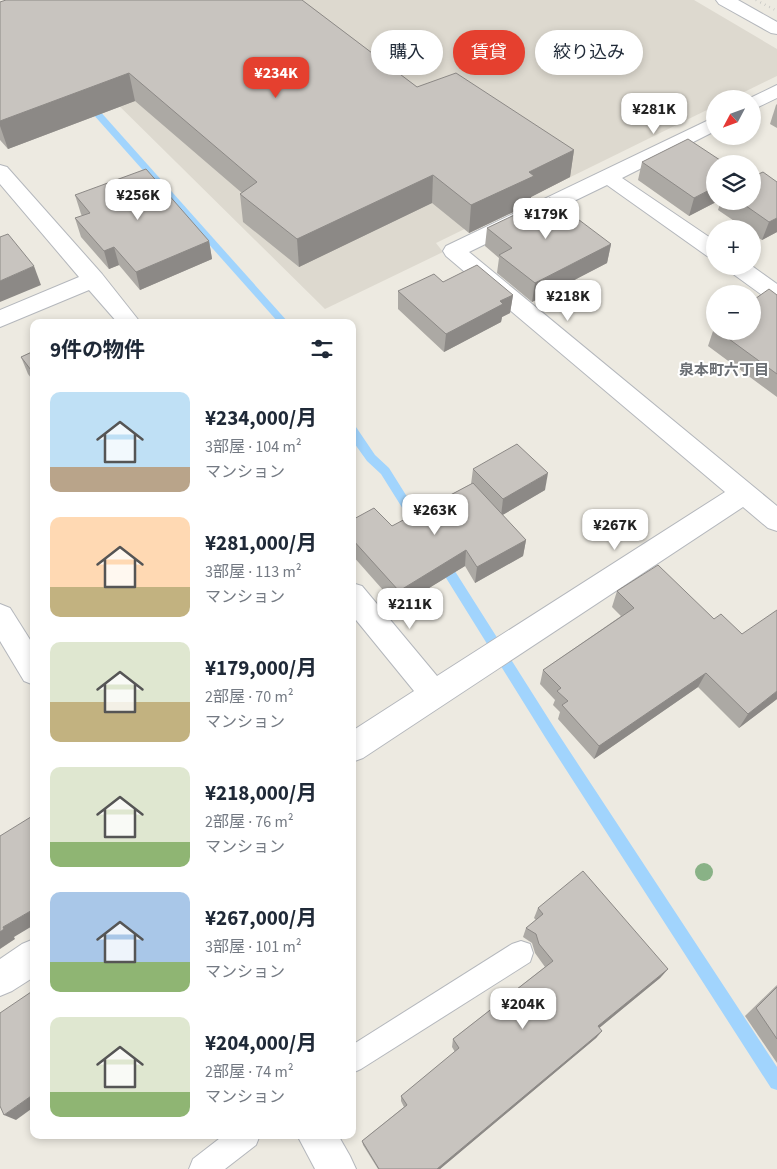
<!DOCTYPE html>
<html lang="ja">
<meta charset="utf-8">
<style>
body{margin:0;font-family:"Source Sans 3","Noto Sans JP",sans-serif;background:#f2f2f3;color:#1f2937;height:100vh;display:flex;flex-direction:column;font-size:19px;white-space:nowrap}
*{box-sizing:border-box;margin:0}
p{font-size:16px;color:#747a83}
.icon{flex:none;width:28px;height:28px;fill:none;stroke:currentColor;stroke-width:2;stroke-linecap:round;stroke-linejoin:round}
.map{position:relative;flex:1;overflow:hidden}
.panel{position:absolute;left:30px;top:319px;width:326px;height:820px;display:flex;flex-direction:column;background:#fff;border-radius:10px;box-shadow:0 2px 8px #0003}
.panel>*{flex:none}
.top-card{position:absolute;left:371px;top:30px;width:330px;height:45px;display:flex;gap:10px}
.needle{width:32px;rotate:229deg}
.buttons{position:absolute;left:706px;top:90px;display:grid;gap:10px}
.buttons a{display:grid;place-items:center;width:55px;height:55px;border-radius:50%;background:#fff;box-shadow:0 2px 8px #0003;font-size:25px}
.price{position:absolute;translate:-50% -42px;padding:0 11px;border-radius:10px;background:#fff;color:#222;font-size:16px;line-height:32px;filter:drop-shadow(0 1px 2px #0008)}
.price::after{content:'';position:absolute;left:50%;top:30px;width:15px;height:11px;margin-left:-8px;background:inherit;clip-path:polygon(0 0,100% 0,50% 100%)}
.price.current{background:#e5402f;color:#fff}
ul{padding:0;list-style:none}
li{display:flex;align-items:center;gap:15px;height:125px;padding:0 20px}
li span{display:grid;place-items:center;flex:none;width:140px;height:100px;border-radius:10px;color:#555}
li>.icon{margin-inline-start:auto}
span .icon{width:60px;height:60px;fill:#fffc;stroke-width:1}
li b{font-size:21px}
h2{display:flex;justify-content:space-between;align-items:center;height:60px;padding:0 20px;font-size:21px}
.chip{padding:0 18px;border-radius:22px;background:#fff;box-shadow:0 2px 8px #0003;font-size:18px;line-height:45px}
.chip.current{background:#e5402f;color:#fff}
.map>svg:first-child{display:block}
</style>
<div class="map">
<svg width="777" height="1169" viewBox="0 0 777 1169">
<rect width="100%" height="100%" fill="#edeae1"/>
<polygon fill="#ddd9cf" points="31,0 694,0 777,49 777,76 730,99 715,99 715,106 436,243 443,252 325,309 17,5"/>
<g fill="none" stroke-linecap="round" stroke-linejoin="round">
<g fill="#a1d4fd" fill-rule="evenodd">
<polygon points="87,99 90,100 288,322 278,322 84,104 83,102"/>
<polygon points="352,426 356,427 375,455 389,468 426,527 428,530 426,533 418,533 381,474 367,461 352,440"/>
<polygon points="442,556 446,557 555,729 777,1067 777,1090 771,1088 545,737 438,565 436,561 438,557"/>
</g>
<g stroke="#b4b7bc" stroke-width="2">
<g id="service">
<polygon points="521,941 530,944 533,953 530,962 361,1069 352,1073 352,1045 512,944"/>
<polygon points="224,1135 260,1135 256,1145 225,1169 189,1169 193,1159"/>
</g>
</g>
<g stroke="#b4b7bc" stroke-width="2">
<g id="minor">
<polygon points="716,0 738,0 777,22 777,34 771,33 719,4"/>
<polygon points="777,85 777,98 752,110 752,99 748,99"/>
<polygon points="715,117 715,131 622,178 715,241 715,258 707,256 607,185 469,252 777,506 777,531 768,528 743,507 363,758 352,762 352,731 414,691 352,615 352,583 362,586 437,676 725,492 446,256 443,251 446,246"/>
<polygon points="0,165 7,167 102,274 140,322 117,322 89,290 0,327 0,310 79,277 0,184"/>
<polygon points="726,266 752,266 777,284 777,302 769,300 729,271"/>
<polygon points="0,604 10,608 34,646 34,685 24,681 0,641"/>
<polygon points="34,939 34,977 12,991 0,996 0,959 22,944"/>
<polygon points="297,1135 338,1135 350,1156 356,1169 315,1169"/>
</g>
</g>
<use href="#service" fill="#fff" fill-rule="evenodd"/>
<use href="#minor" fill="#fff" fill-rule="evenodd"/>
<polyline stroke="#b3b4b4" stroke-width="2.5" stroke-dasharray="0.5 4.5" stroke-linecap="butt" points="756,0 777,11"/>
</g>
<circle fill="#89b286" cx="704" cy="872" r="9"/>
<g fill="#aca9a4">
<polygon points="303,1 417,87 574,150 570,177 531,197 530,204 469,233 432,203 299,267 243,222 240,194 242,193 135,101 8,149 0,140 0,2"/>
<polygon points="777,104 777,128 770,124 776,105"/>
<polygon points="642,162 715,201 718,201 689,216 638,180"/>
<polygon points="777,182 777,232 762,240 752,234 752,229 746,229 718,210 721,201 752,201"/>
<polygon points="75,195 209,241 212,259 140,290 119,265 109,269 81,237 75,218 82,216 81,214"/>
<polygon points="487,228 611,244 607,263 532,302 497,273 499,258 485,246"/>
<polygon points="443,282 513,295 510,313 502,317 501,322 444,352 398,309 398,291"/>
<polygon points="777,295 777,397 708,346 714,328 715,327 715,331 752,331"/>
<polygon points="34,351 34,382 28,374 21,357"/>
<polygon points="473,469 545,490 502,515 526,540 523,556 475,583 465,566 398,607 352,555 352,520 392,526 471,484"/>
<polygon points="617,591 777,699 739,728 698,687 594,759 558,719 560,712 553,705 555,700 540,684 543,670 621,616 612,607"/>
<polygon points="538,908 668,969 660,978 599,1028 602,1031 596,1038 440,1169 378,1169 363,1145 362,1141 404,1107 401,1101 401,1096 455,1052 452,1047 453,1039 545,967 535,953 532,943 523,937 526,928 536,920 534,918"/>
<polygon points="777,985 777,1063 745,1016"/>
</g>
<g fill="#8c8986">
<polygon points="129,73 135,101 8,149 0,126 0,121"/>
<polygon points="574,150 570,177 531,197 530,204 469,233 471,205 529,172"/>
<polygon points="433,175 432,203 299,267 297,239"/>
<polygon points="715,187 715,201 718,201 689,216 694,198"/>
<polygon points="777,218 777,232 762,240 769,222"/>
<polygon points="209,241 212,259 140,290 136,272"/>
<polygon points="611,244 607,263 532,302 535,283"/>
<polygon points="114,247 119,265 109,269 104,251"/>
<polygon points="34,266 41,285 0,302 0,281"/>
<polygon points="513,295 510,313 502,317 501,322 444,352 446,334 500,301"/>
<polygon points="352,419 354,436 352,437"/>
<polygon points="548,473 545,490 501,516 503,499"/>
<polygon points="526,540 523,556 475,583 477,567"/>
<polygon points="466,550 465,566 398,607 399,591"/>
<polygon points="706,673 698,687 594,759 599,746"/>
<polygon points="777,691 777,699 739,728 748,714"/>
<polygon points="34,909 34,925 14,937 15,939 0,949 0,932 3,927"/>
<polygon points="668,969 660,978 592,1034 598,1026"/>
<polygon points="602,1031 596,1038 440,1169 437,1169"/>
<polygon points="34,1094 34,1107 16,1120 4,1115"/>
</g>
<g fill="#c8c4bf" stroke="#8c8986">
<polygon points="6,0 302,0 417,87 456,73 574,150 529,172 534,176 471,205 433,175 297,239 240,194 257,182 129,73 0,121 0,2"/>
<polygon points="688,139 726,164 715,164 715,187 694,198 642,162"/>
<polygon points="146,169 209,241 136,272 114,247 104,251 75,218 90,213 75,195"/>
<polygon points="763,172 777,182 777,218 769,222 739,201 752,201 752,177"/>
<polygon points="550,198 611,244 535,283 499,255 512,248 487,228"/>
<polygon points="8,234 34,266 0,281 0,237"/>
<polygon points="477,265 513,295 500,301 503,304 446,334 398,291 434,274 443,282"/>
<polygon points="769,289 777,295 777,374 718,331 752,331 752,301"/>
<polygon points="34,351 34,374 21,357"/>
<polygon points="517,444 548,473 503,499 473,469"/>
<polygon points="473,483 526,540 477,567 466,550 399,591 352,539 352,520 374,508 392,526"/>
<polygon points="658,565 714,619 721,614 742,634 777,610 777,691 748,714 706,673 599,746 562,705 568,701 557,691 561,688 543,670 634,608 617,591"/>
<polygon points="34,815 34,909 3,927 4,929 0,932 0,836"/>
<polygon points="583,871 668,969 598,1026 602,1031 437,1169 379,1169 362,1141 407,1105 401,1096 459,1048 453,1039 553,961 539,944 536,934 526,928 543,914 538,908"/>
<polygon points="777,987 777,1039 756,1008"/>
<polygon points="34,990 34,1094 4,1115 0,1106 0,1013"/>
</g>
<g text-anchor="middle" stroke-width="4" stroke-linejoin="round" paint-order="stroke">
<g font-size="15" font-weight="bold" fill="#6b6f74" stroke="#fff">
<text x="724" y="375">泉本町六丁目</text>
</g>
</g>
</svg>
<div class="buttons">
<a><svg class="needle" viewBox="-14 -14 28 28"><path d="M0-13l5 13h-10z" fill="#e53935"/><path d="M0 13l5-13h-10z" fill="#747a83"/></svg></a>
<a><svg class="icon" aria-label="layers" viewBox="0 0 24 24"><path d="M12 4l9 5-9 5-9-5zM3 14l9 5 9-5"/></svg></a>
<a>+</a>
<a>−</a>
</div>
<b class="price current" style="left:276px;top:99px">¥234K</b>
<b class="price" style="left:654px;top:135px">¥281K</b>
<b class="price" style="left:138px;top:221px">¥256K</b>
<b class="price" style="left:546px;top:240px">¥179K</b>
<b class="price" style="left:568px;top:322px">¥218K</b>
<b class="price" style="left:435px;top:536px">¥263K</b>
<b class="price" style="left:615px;top:551px">¥267K</b>
<b class="price" style="left:410px;top:630px">¥211K</b>
<b class="price" style="left:523px;top:1030px">¥204K</b>
<div class="top-card">
<a class="chip">購入</a>
<a class="chip current">賃貸</a>
<a class="chip">絞り込み</a>
</div>
<section class="panel">
<h2>9件の物件<svg class="icon" aria-label="filters" viewBox="0 0 24 24"><path d="M4 7h16M4 17h16"/><circle cx="9" cy="7" r="2"/><circle cx="15" cy="17" r="2"/></svg></h2>
<ul>
<li><span style="background:linear-gradient(#bfe0f5 75%,#b9a48a 0)"><svg class="icon" aria-label="home" viewBox="0 0 24 24"><path d="M3 11l9-7 9 7M6 9v11h12V9"/></svg></span><div><b>¥234,000/月</b><p>3部屋 · 104 m²</p><p>マンション</p></div></li>
<li><span style="background:linear-gradient(#ffd9b3 70%,#c2b280 0)"><svg class="icon" aria-label="home" viewBox="0 0 24 24"><path d="M3 11l9-7 9 7M6 9v11h12V9"/></svg></span><div><b>¥281,000/月</b><p>3部屋 · 113 m²</p><p>マンション</p></div></li>
<li><span style="background:linear-gradient(#dfe7d0 60%,#c2b280 0)"><svg class="icon" aria-label="home" viewBox="0 0 24 24"><path d="M3 11l9-7 9 7M6 9v11h12V9"/></svg></span><div><b>¥179,000/月</b><p>2部屋 · 70 m²</p><p>マンション</p></div></li>
<li><span style="background:linear-gradient(#dfe7d0 75%,#8fb573 0)"><svg class="icon" aria-label="home" viewBox="0 0 24 24"><path d="M3 11l9-7 9 7M6 9v11h12V9"/></svg></span><div><b>¥218,000/月</b><p>2部屋 · 76 m²</p><p>マンション</p></div></li>
<li><span style="background:linear-gradient(#a9c7e8 70%,#8fb573 0)"><svg class="icon" aria-label="home" viewBox="0 0 24 24"><path d="M3 11l9-7 9 7M6 9v11h12V9"/></svg></span><div><b>¥267,000/月</b><p>3部屋 · 101 m²</p><p>マンション</p></div></li>
<li><span style="background:linear-gradient(#dfe7d0 75%,#8fb573 0)"><svg class="icon" aria-label="home" viewBox="0 0 24 24"><path d="M3 11l9-7 9 7M6 9v11h12V9"/></svg></span><div><b>¥204,000/月</b><p>2部屋 · 74 m²</p><p>マンション</p></div></li>
</ul>
</section>
</div>
